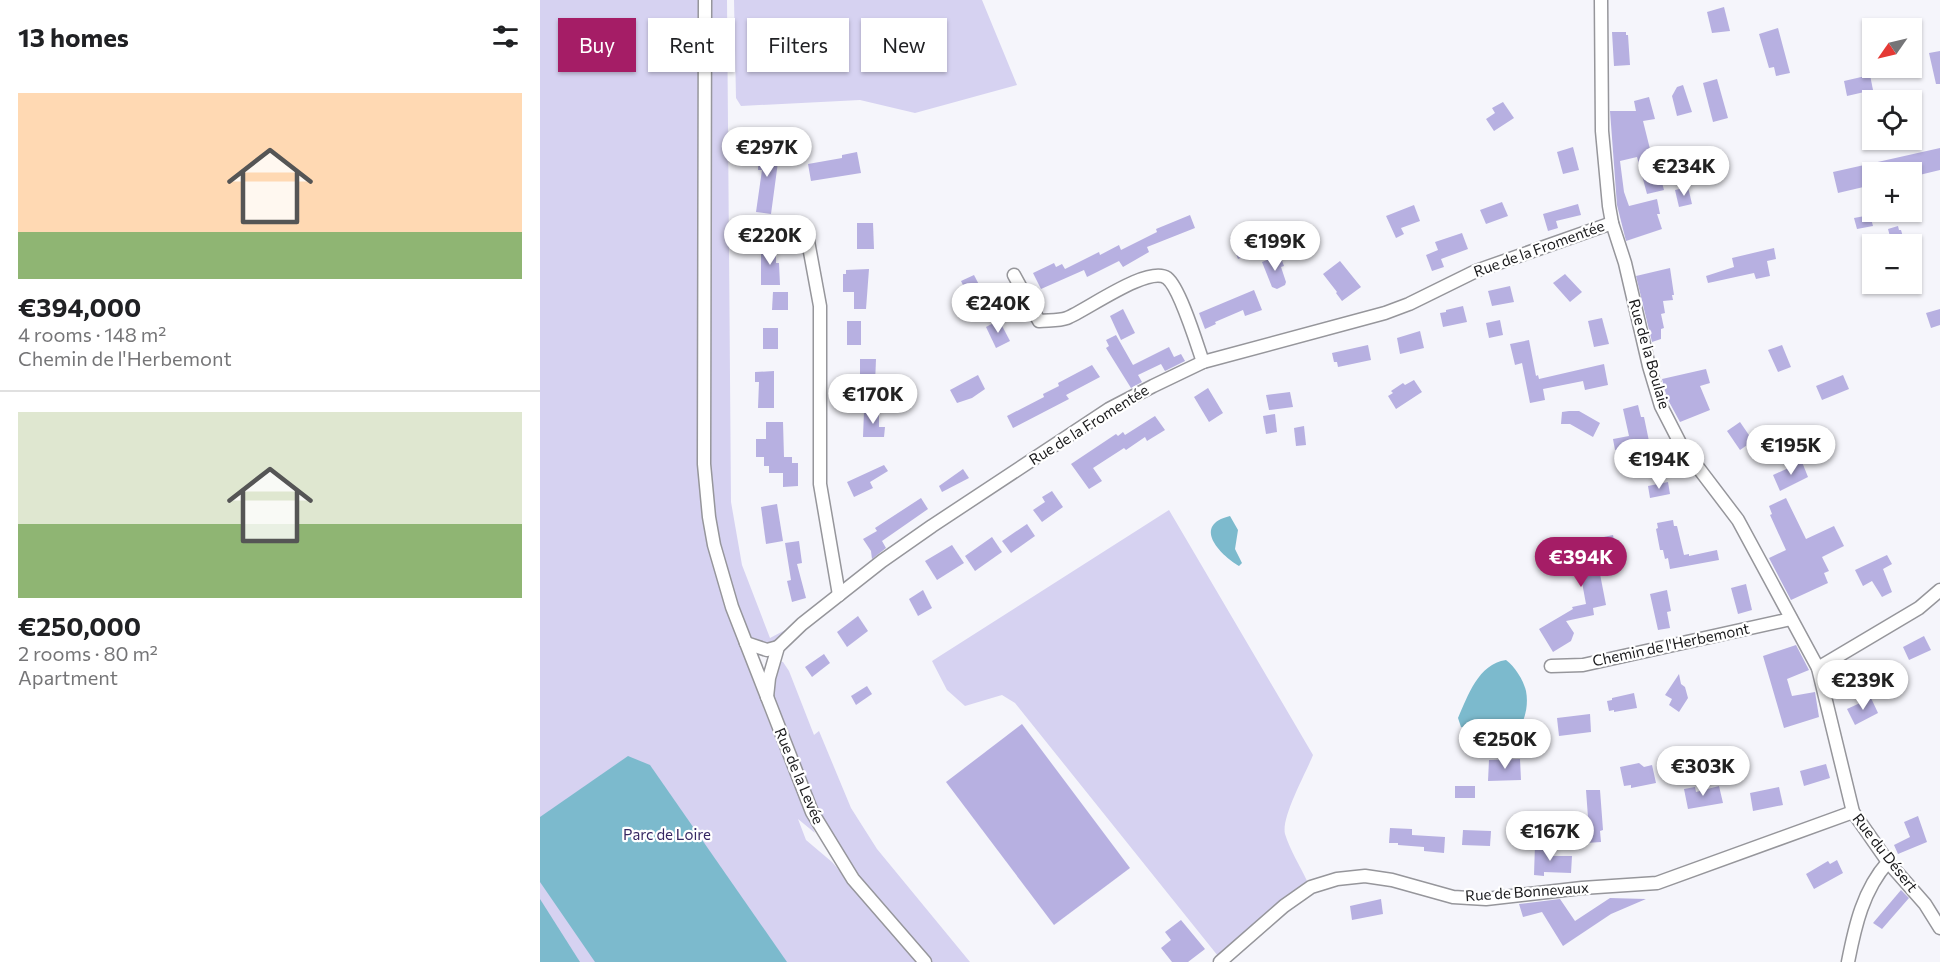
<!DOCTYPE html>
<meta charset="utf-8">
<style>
body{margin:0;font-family:Commissioner,sans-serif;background:#f2f2f2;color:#202124;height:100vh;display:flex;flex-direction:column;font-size:22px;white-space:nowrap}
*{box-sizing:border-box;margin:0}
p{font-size:20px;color:#757577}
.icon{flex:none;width:33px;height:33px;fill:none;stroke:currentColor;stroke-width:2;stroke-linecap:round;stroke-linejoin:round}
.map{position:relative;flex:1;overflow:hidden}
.sheet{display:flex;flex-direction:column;background:#fff;width:540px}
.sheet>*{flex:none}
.hud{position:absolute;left:18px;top:18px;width:570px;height:54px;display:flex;gap:12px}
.needle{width:39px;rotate:236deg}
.fabs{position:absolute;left:1322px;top:18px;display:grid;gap:12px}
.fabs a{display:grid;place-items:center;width:60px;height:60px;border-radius:0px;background:#fff;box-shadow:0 2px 4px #0004;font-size:30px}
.price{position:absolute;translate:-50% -51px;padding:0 14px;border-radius:21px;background:#fff;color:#222;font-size:20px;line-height:39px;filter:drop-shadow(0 2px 3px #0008)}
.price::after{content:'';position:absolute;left:50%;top:36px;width:18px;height:14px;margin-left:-9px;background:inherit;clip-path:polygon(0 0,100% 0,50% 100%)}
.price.on{background:#a51d66;color:#fff}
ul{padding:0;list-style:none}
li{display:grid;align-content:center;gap:12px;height:318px;padding:0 18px}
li+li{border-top:2px solid #e0e0e0}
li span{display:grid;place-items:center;height:186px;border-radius:0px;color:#555}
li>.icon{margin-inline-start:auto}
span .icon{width:108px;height:108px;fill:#fffc;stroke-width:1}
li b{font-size:26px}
h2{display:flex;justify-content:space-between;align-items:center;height:72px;padding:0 18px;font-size:26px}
.chip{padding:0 21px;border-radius:0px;background:#fff;box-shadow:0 2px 4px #0004;font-size:21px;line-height:54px}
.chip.on{background:#a51d66;color:#fff}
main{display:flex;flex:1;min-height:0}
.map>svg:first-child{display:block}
</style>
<main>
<section class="sheet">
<h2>13 homes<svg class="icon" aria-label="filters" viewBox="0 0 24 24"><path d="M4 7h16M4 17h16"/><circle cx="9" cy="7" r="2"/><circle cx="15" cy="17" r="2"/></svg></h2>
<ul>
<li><span style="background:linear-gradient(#ffd9b3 75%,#8fb573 0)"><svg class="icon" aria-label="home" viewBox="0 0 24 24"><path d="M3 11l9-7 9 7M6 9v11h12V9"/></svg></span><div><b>€394,000</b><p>4 rooms · 148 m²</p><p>Chemin de l'Herbemont</p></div></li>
<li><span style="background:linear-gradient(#dfe7d0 60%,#8fb573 0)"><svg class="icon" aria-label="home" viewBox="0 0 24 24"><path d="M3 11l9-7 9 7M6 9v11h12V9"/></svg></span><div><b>€250,000</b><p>2 rooms · 80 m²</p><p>Apartment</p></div></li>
</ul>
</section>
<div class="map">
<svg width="1400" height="962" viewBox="0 0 1400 962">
<rect width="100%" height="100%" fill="#f5f5fb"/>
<g fill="#d6d2f1">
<path d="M0 0H160V496C182 614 229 724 275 833L258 819 266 840 292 862 380 962H0Z"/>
<polygon points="169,0 187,0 191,502 202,565 230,638 251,627 231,647 209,641 173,526 167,461"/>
<polygon points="194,0 442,0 477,85 375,113 320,100 201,106 196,98"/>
<path d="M629 510 773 755C766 773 741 817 745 834 750 850 760 866 767 881L733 907 678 956 475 703 462 695 425 706 407 690 392 661Z"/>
<polygon points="237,661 243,662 249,671 274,735 279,731 311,808 337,849 430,962 392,962 313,872 276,811 232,698"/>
</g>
<g fill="#7cbacd">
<path d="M690 516 698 530 695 549 702 563 699 566C679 554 652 525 690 516Z"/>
<path d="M966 660C975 667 983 679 986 691 990 711 981 741 956 739 945 738 931 730 921 727L918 718C928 696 938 664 966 660Z"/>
<polygon points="88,756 110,765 247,962 55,962 0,882 0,817"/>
<polygon points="0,899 40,962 0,962"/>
</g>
<g fill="#b7b0e1">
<polygon points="1184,7 1190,31 1172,33 1167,12"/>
<polygon points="1238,28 1250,73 1236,76 1234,67 1229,68 1219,34"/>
<polygon points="1072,32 1086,32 1086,35 1088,35 1090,65 1074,66"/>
<polygon points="1400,51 1400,84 1396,84 1389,53"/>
<polygon points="1330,75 1333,90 1307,96 1304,81"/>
<polygon points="1177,79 1188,118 1173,122 1163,83"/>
<polygon points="1143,85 1152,112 1137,116 1132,96 1137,87"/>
<polygon points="1109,97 1115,119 1103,121 1115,169 1118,168 1124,190 1107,194 1097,157 1080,161 1084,192 1089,206 1117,199 1120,214 1117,214 1122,229 1086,241 1077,205 1070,111 1096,111 1094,101"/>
<polygon points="963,102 974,118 954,131 946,119 955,113 952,108"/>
<polygon points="240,147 231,214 216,212 222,170 218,170 219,148"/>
<polygon points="1033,147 1039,170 1023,174 1017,152"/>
<polygon points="1400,148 1400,170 1371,177 1371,172 1332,172 1332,185 1298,193 1293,172"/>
<polygon points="317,152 321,173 271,181 268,164 302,158 302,155"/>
<polygon points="1148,187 1152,204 1139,207 1135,190"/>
<polygon points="962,202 968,216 946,224 940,210"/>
<polygon points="1038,204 1041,215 1016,221 1018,228 1008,231 1003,214"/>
<polygon points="874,205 880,221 861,228 864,234 856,238 846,216"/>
<polygon points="650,215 655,228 607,247 609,252 583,267 579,261 547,277 544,270 501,289 493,273 514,263 516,267 522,264 525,269 559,252 560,255 579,245 581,250 617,232 616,229"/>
<polygon points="1330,215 1333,226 1317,229 1314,218"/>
<polygon points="317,223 333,223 334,249 317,249"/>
<polygon points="1358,226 1359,230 1361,230 1365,244 1352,244 1348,229"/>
<polygon points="702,233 710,254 698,259 690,238"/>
<polygon points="922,233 928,249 901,259 904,267 892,271 886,255 898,250 895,242"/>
<polygon points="221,245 236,245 236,263 239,263 240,285 221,285"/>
<polygon points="1234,248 1236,259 1227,261 1230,276 1216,279 1214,273 1168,283 1166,276 1194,267 1192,258"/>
<polygon points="740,255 744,266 741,267 746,282 745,285 737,289 732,287 722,262"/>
<polygon points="800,261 821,287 802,301 796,293 797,292 783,274"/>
<polygon points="1130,268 1134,295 1132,295 1133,300 1123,301 1125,313 1121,314 1124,328 1121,329 1121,339 1112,342 1096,276"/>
<polygon points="329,269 326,309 314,309 314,292 303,292 303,274 306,274 306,270"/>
<polygon points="1025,274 1042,292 1030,302 1013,283"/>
<polygon points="434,275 448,302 435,309 421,281"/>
<polygon points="970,286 974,302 952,306 948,291"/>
<polygon points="714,290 722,310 705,316 703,310 675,322 676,324 665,329 659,313"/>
<polygon points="233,292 248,292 248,310 232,310"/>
<polygon points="923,306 927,322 903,327 900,313 906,312 906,310"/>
<polygon points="583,309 595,333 581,340 570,316"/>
<polygon points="1400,309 1400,325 1391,328 1386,313"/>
<polygon points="1062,318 1069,344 1054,347 1048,321"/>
<polygon points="459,320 470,341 456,348 446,327"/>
<polygon points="960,320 963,335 949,338 946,323"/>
<rect x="307" y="321" width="14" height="24"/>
<rect x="223" y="328" width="15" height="21"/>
<polygon points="880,331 884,348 860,354 857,338"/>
<polygon points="576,335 593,365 629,347 634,357 641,354 645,361 625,371 621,364 598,375 602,382 591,388 566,348 569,346 566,340"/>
<polygon points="989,340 996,376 998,375 999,379 1064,364 1068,385 1045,390 1043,381 1003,389 1005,400 990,403 982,363 975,365 970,344"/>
<polygon points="828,345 831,360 798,367 797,362 794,362 792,353"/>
<polygon points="1242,345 1251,367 1238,372 1228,350"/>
<polygon points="320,359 336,359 335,384 320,384"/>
<polygon points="552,365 560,377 526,395 529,399 473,428 467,416 504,397 503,394 519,386 518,383"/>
<polygon points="1166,369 1170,383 1160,386 1170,410 1140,422 1127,398 1122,379"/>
<polygon points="234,371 234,408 218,408 219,382 215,382 215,372"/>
<polygon points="438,375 445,389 432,398 417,403 410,390"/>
<polygon points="1303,375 1309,389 1282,400 1276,386"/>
<polygon points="874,380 882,392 856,409 848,396 853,393 851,391 863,383 865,385"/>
<polygon points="668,388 683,413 669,422 654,397"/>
<polygon points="750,392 753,407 729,410 726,395"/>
<polygon points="1098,405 1101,417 1104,417 1110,446 1116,444 1119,459 1099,463 1095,447 1075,450 1073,439 1089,436 1083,409"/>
<polygon points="324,411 339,411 339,427 345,427 344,437 323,437"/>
<polygon points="1029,411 1039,411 1060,423 1053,437 1030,424 1021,424 1022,412"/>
<polygon points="735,414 737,432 726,434 723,416"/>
<polygon points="615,416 625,430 607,441 605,437 586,450 584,448 553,468 562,481 549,489 531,464 576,434 578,436 583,432 585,435"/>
<polygon points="226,422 243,422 244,457 252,457 252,463 258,463 258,486 243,487 243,473 229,473 229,466 224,466 224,457 216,457 216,439 226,439"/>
<polygon points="1200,422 1213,441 1200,450 1187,431"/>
<polygon points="764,426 766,445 756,446 754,428"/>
<polygon points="1262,462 1268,477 1240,491 1233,475"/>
<polygon points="344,465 348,471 330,482 333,488 314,497 307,482"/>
<polygon points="423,469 429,478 402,492 399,486"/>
<polygon points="1128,482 1130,494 1110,498 1108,486"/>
<polygon points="512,491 523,507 502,522 493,510 505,502 502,497"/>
<polygon points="381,498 388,509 342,541 346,548 332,559 331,551 323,539 337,531 335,528"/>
<polygon points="1246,498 1266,539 1294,526 1304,546 1282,557 1289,571 1284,573 1288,583 1251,600 1229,558 1246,550 1230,515 1232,514 1229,506"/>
<polygon points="237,504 243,541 226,544 221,507"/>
<polygon points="1133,520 1134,526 1137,526 1144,555 1149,554 1149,556 1177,550 1179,560 1130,569 1128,558 1125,559 1123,550 1120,550 1116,529 1118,528 1117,523"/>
<polygon points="487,524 495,536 471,553 462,541"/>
<polygon points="1073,535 1076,549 1059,552 1063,573 1060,574 1066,605 1053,608 1054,615 1026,621 1034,633 1031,641 1013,652 999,629 1033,609 1032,607 1046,604 1041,577 1038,578 1035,560 1027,562 1023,546"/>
<polygon points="452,537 462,552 435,571 425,556"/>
<polygon points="259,541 262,563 257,564 266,598 252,602 247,581 251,580 245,543"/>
<polygon points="412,545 424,563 397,580 385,561"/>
<polygon points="1347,555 1352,564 1343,569 1352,592 1342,597 1332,581 1323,586 1315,570"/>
<polygon points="1206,584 1212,610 1198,614 1191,588"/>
<polygon points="383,590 392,608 378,616 369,599"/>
<polygon points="1127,590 1131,611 1127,612 1130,628 1118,630 1110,594"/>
<polygon points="318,616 328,631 307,647 297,632"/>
<polygon points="1384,636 1391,650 1369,660 1363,647"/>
<polygon points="1256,645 1269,670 1247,679 1252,696 1275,692 1279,717 1244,728 1223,656"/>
<polygon points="284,654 290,663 272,677 265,667"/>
<polygon points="1352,668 1362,688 1348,695 1338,675"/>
<polygon points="1139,674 1141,684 1145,687 1148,698 1139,712 1129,705 1132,699 1125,695"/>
<polygon points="327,686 332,694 316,705 311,696"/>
<polygon points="1094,693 1097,708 1074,712 1074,710 1069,711 1067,701 1072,700 1072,698"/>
<polygon points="1331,698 1338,713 1315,725 1307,709"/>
<polygon points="1050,714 1051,732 1019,736 1017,718"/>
<polygon points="482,724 590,868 514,925 406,782"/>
<polygon points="980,759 981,780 948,781 949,760"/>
<polygon points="1099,763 1104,767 1112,765 1116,783 1091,788 1091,785 1084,786 1080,767"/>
<polygon points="1286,764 1290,778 1264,786 1260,771"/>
<rect x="915" y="786" width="20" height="12"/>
<polygon points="1179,786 1183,803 1148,809 1144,789 1155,787 1156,792"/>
<polygon points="1239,787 1243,805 1213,811 1210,793"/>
<polygon points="1046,790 1060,790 1063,830 1060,831 1061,842 1046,843 1045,831 1049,831"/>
<polygon points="1378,816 1387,842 1358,854 1354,845 1370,837 1364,822"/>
<polygon points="850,828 872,829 872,835 905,837 904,853 884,851 884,847 858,845 858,843 849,843"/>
<polygon points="923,830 951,831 950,846 922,845"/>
<polygon points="995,844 1005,844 1005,849 1012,850 1012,856 1032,856 1031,873 1004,872 1004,876 994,875"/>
<polygon points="1297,860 1303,873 1274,889 1266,874 1288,861 1290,864"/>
<polygon points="1361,890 1369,898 1342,929 1333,923"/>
<polygon points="1070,898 1106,899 1071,914 1023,946 1002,912 983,917 979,904 1020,899 1035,921"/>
<polygon points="841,899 843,914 812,920 810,906"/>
<polygon points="641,920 665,949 648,962 632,962 621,948 631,940 625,932"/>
</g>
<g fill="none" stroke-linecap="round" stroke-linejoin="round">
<g stroke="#96969b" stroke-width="15">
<g id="street">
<polyline points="165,0 164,464 169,517 174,545 192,607 272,812 313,879 385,962"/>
<polyline points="1061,0 1062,131 1069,206 1072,223 1085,263 1109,366 1121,406 1141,445 1198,520 1278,668 1313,812 1348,862 1385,904 1400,928"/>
<polyline points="268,241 280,306 280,484 299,595"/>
<path d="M474 275 499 321C508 320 519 321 527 318 547 310 608 265 627 278 640 288 657 345 663 362"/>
<polyline points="206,643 227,650 238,647"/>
<polyline points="1011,666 1043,665 1251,619"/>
<polyline points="1278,668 1379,608 1400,590"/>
<polyline points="227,697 229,678 238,647 262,624 342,561 392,526 569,409 613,386 663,362 845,313 869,304 936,271 1072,223"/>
<polyline points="680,962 744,906 771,887 797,879 825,876 852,880 913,897 946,899 1042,888 1117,883 1313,812"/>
<path d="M1308 962C1315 926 1323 890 1348 862"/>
</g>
</g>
<use href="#street" stroke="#fff" stroke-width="12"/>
</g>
<g text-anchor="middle" stroke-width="4.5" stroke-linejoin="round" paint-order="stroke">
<g font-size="15" fill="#19191b" stroke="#fff">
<text transform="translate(999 249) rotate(-20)" y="5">Rue de la Fromentée</text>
<text transform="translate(1109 354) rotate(74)" y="5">Rue de la Boulaie</text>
<text transform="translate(549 425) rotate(-32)" y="5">Rue de la Fromentée</text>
<text transform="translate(1131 645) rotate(-12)" y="5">Chemin de l'Herbemont</text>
<text transform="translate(259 776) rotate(67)" y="5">Rue de la Levée</text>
<text transform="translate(1345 853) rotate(52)" y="5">Rue du Désert</text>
<text transform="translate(987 892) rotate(-4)" y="5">Rue de Bonnevaux</text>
</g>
<g font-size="15" fill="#372863" stroke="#fff">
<text x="127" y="840">Parc de Loire</text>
</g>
</g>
</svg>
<div class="fabs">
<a><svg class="needle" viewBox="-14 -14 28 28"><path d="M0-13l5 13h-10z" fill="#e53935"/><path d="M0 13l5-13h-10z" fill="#757577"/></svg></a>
<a><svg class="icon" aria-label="locate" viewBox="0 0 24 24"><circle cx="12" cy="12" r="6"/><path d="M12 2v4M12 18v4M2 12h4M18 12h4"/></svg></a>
<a>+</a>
<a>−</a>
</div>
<b class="price" style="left:227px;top:178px">€297K</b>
<b class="price" style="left:1144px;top:197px">€234K</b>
<b class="price" style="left:230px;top:266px">€220K</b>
<b class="price" style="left:735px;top:272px">€199K</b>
<b class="price" style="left:458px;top:334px">€240K</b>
<b class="price" style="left:333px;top:425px">€170K</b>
<b class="price" style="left:1251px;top:476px">€195K</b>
<b class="price" style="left:1119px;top:490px">€194K</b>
<b class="price on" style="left:1041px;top:588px">€394K</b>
<b class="price" style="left:1323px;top:711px">€239K</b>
<b class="price" style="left:965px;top:770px">€250K</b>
<b class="price" style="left:1163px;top:797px">€303K</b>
<b class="price" style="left:1010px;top:862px">€167K</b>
<div class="hud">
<a class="chip on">Buy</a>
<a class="chip">Rent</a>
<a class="chip">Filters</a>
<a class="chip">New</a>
</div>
</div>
</main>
